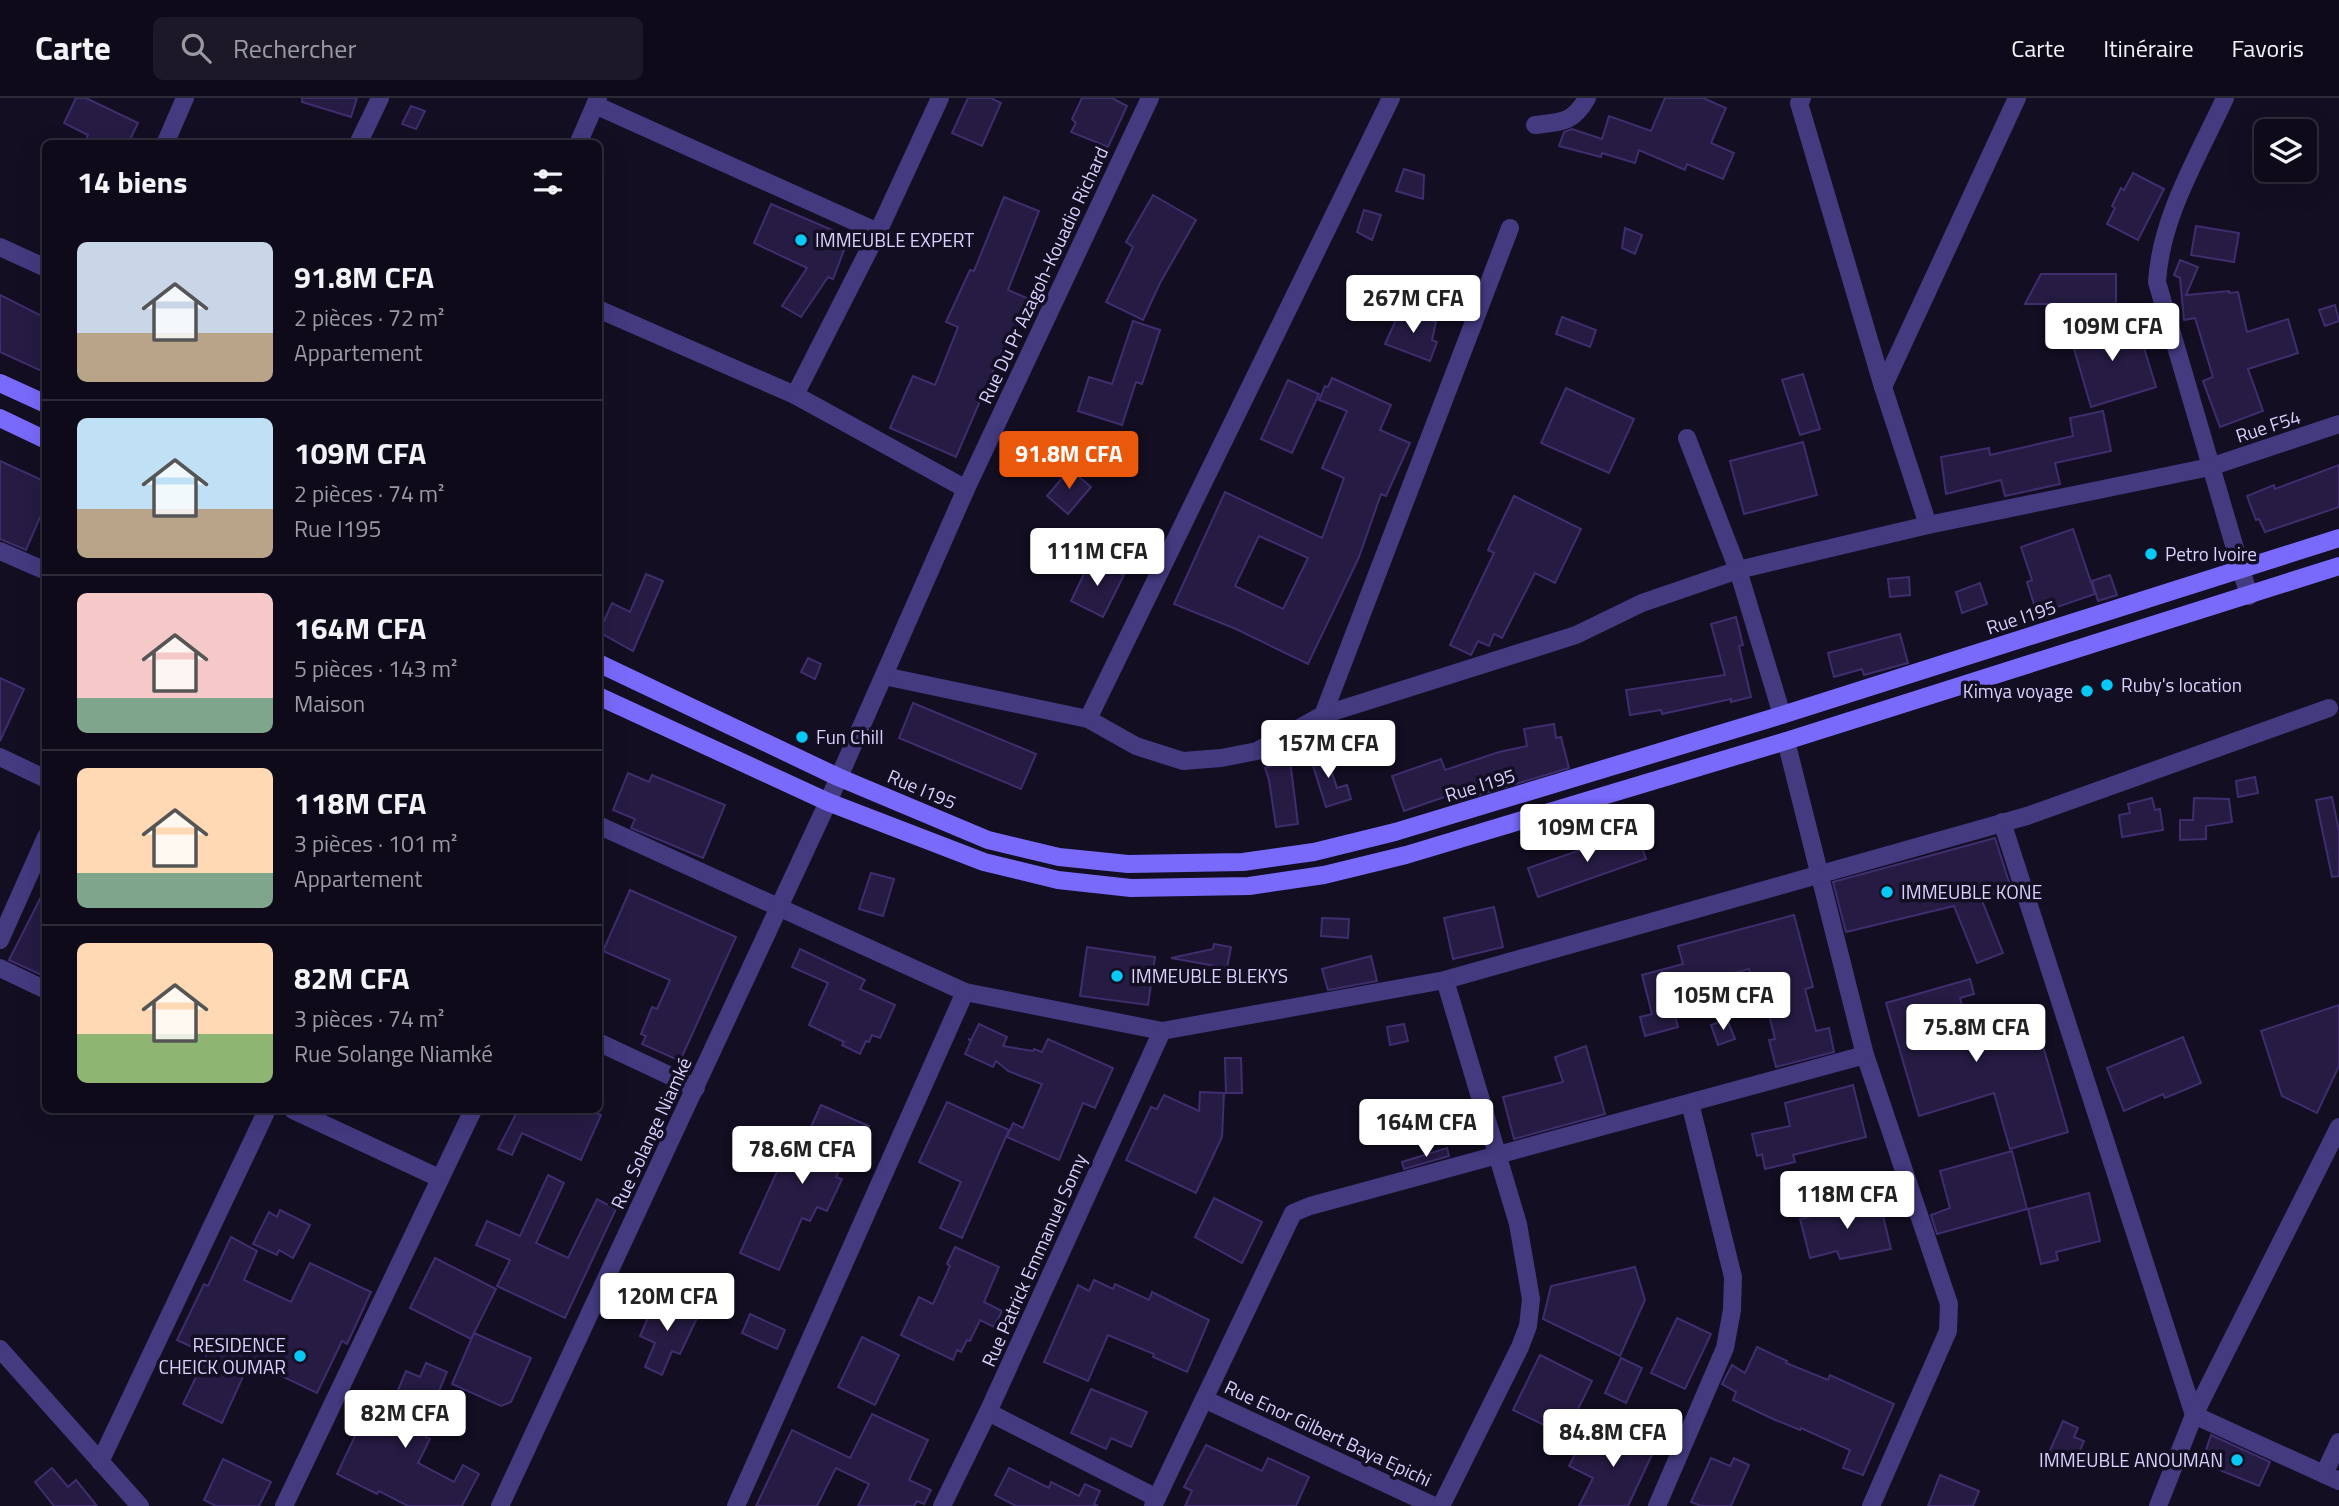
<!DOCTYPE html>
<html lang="fr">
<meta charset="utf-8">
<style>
body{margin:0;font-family:"Titillium Web",sans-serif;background:#1c1827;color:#f1f3f6;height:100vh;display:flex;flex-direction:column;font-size:26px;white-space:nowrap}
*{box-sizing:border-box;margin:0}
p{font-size:23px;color:#9b9aa2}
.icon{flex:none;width:38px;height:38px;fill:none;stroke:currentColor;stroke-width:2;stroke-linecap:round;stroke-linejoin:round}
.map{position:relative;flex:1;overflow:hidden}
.details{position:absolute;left:42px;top:42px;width:560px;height:973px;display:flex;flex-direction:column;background:#0e0a1a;border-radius:10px;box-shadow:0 7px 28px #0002,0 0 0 2px #2e2b39}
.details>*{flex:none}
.tools{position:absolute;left:2254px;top:21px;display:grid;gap:14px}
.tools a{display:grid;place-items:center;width:63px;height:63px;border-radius:10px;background:#0e0a1a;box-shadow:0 7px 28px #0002,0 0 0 2px #2e2b39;font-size:35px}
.price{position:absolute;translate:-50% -60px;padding:0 16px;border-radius:7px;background:#fff;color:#222;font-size:23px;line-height:46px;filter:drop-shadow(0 2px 4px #0008)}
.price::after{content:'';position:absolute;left:50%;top:42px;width:21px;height:16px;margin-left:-10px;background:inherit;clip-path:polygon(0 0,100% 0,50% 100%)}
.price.active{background:#ea580c;color:#fff}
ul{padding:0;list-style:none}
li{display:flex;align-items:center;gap:21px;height:175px;padding:0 35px}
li+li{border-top:2px solid #2e2b39}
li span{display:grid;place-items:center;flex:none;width:196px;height:140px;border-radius:10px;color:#555}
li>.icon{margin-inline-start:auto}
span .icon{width:84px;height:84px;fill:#fffc;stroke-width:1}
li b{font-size:30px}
h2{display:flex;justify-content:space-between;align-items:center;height:84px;padding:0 35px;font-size:30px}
header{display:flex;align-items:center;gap:42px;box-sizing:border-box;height:98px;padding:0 35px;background:#0e0a1a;border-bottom:2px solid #2e2b39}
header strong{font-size:33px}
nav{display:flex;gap:38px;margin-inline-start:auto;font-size:24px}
.search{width:490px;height:63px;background:#1c1827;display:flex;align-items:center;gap:18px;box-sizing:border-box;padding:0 24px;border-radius:10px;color:#9b9aa2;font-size:26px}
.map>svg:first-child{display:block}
</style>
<header>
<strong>Carte</strong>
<div class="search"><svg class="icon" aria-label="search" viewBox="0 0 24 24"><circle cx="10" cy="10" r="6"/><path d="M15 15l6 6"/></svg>Rechercher</div>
<nav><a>Carte</a><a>Itinéraire</a><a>Favoris</a></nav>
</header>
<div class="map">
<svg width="2339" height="1408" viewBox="0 0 2339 1408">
<rect width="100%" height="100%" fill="#130e22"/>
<g fill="#261b43" stroke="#3f2d6e" stroke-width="2" fill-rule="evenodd">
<polygon points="76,0 86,0 138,25 128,46 84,46 88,37 64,25"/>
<polygon points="302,0 357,0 351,19 302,4"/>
<polygon points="968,0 991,0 1001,5 982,48 952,35"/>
<polygon points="1082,0 1112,0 1127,8 1108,49 1071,34 1076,25 1072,21"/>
<polygon points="1665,0 1703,0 1726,10 1711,45 1734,55 1723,81 1687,66 1685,72 1639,52 1635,65 1602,55 1601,59 1559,48 1564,34 1572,31 1602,41 1609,18 1651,33"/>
<polygon points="411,8 425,13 416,31 402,26"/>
<polygon points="1404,71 1424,77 1423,101 1396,93"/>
<polygon points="2133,75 2164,91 2138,142 2107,126 2115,110 2112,108 2121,90 2124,92"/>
<polygon points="1153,97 1196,122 1160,185 1143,222 1106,204 1133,149 1126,144"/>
<polygon points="1004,99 1039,113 1008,192 1029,201 1005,253 1002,252 956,359 890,330 913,278 935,287 958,229 946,224 970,172 974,173"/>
<polygon points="771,106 849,139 833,181 828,179 801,219 782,208 807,170 754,145"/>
<polygon points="1364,112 1381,117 1372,142 1357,134"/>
<polygon points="2196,128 2239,135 2234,164 2191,157"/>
<polygon points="1625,130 1642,137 1635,156 1622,150"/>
<polygon points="2180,162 2198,169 2186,197 2229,193 2229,195 2238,194 2247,234 2288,221 2298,255 2248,271 2263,313 2220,329 2203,283 2213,279 2195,220 2184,222 2180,180 2174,177"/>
<polygon points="2041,176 2116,176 2116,208 2053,209 2053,206 2025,206"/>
<polygon points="0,197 46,220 46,275 0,254"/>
<polygon points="2335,207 2339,223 2325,228 2319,212"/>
<polygon points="1401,211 1436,224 1432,242 1437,244 1430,263 1385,246"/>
<polygon points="1562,219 1596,232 1590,249 1556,236"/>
<polygon points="1133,223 1160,232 1142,286 1136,284 1122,327 1078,313 1089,279 1112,286"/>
<polygon points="2116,223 2116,233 2137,227 2156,289 2091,309 2070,237"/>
<polygon points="1803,276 1820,331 1800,337 1782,282"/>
<path d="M1332 280 1391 307 1380 332 1410 345 1386 398 1381 396 1359 459 1308 566 1236 531 1174 506 1225 394 1322 440 1344 380 1322 370 1347 313 1319 302 1325 288 1328 289ZM1259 438 1308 460 1283 511 1235 488Z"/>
<polygon points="1288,282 1319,296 1292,355 1261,341"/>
<polygon points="1566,290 1634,321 1609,375 1541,345"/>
<polygon points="2103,313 2111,353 2055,365 2060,386 2005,398 2001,382 1946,396 1941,359 1989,350 1990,357 2073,338 2070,320"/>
<polygon points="1803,344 1817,397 1744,416 1730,363"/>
<polygon points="0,363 46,384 46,419 41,417 26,452 0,441"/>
<polygon points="2339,367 2339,409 2265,434 2259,421 2256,422 2247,398 2274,387 2275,391"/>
<polygon points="1070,371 1091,389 1068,416 1047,398"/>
<polygon points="1514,398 1581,431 1555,485 1535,475 1502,540 1494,536 1489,548 1478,543 1471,557 1450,547 1494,455 1488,452"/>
<polygon points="2073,431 2095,496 2037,516 2027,484 2032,482 2021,449"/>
<polygon points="1091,461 1124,477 1103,519 1071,503"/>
<polygon points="646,476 663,483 633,553 599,534 612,505 630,514"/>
<polygon points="2110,477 2117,497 2098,503 2092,483"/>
<polygon points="1909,479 1910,497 1890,499 1888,481"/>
<polygon points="1980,485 1987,506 1962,515 1956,494"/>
<polygon points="1736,519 1743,547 1739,548 1751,599 1731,604 1731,601 1662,616 1661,612 1630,617 1626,592 1725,577 1711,526"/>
<polygon points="1900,536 1908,565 1864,577 1862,571 1834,579 1828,555"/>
<polygon points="808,560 821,566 815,581 801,574"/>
<polygon points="0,580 24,591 0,643"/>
<polygon points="913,605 1036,656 1021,691 899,640"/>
<polygon points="1554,626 1556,640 1561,639 1569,670 1459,703 1456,695 1404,713 1392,678 1441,661 1445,672 1499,654 1527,648 1524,631"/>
<polygon points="1324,650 1337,690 1347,687 1351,701 1326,709 1309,655"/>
<polygon points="1290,662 1298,726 1276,729 1269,682 1265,670"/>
<polygon points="628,675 649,684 652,677 725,707 703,760 631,730 635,721 613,712"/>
<polygon points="2255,679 2258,695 2238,699 2236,683"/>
<polygon points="2332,699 2339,733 2339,778 2332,779 2316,702"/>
<polygon points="2152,700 2155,712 2160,711 2163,732 2122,739 2119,717 2130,715 2128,706"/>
<polygon points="2194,700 2229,701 2232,724 2206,728 2206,741 2180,742 2180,722 2193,722"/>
<polygon points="1636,733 1646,761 1538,799 1528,770"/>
<polygon points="1995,740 2011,790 1981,800 2003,855 1977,865 1954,808 1846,834 1833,784"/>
<polygon points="871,775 894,781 883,818 859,811"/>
<polygon points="46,789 46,879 9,862"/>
<polygon points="630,792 736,839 680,963 642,946 646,938 641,936 652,909 657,911 670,882 603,853"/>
<polygon points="1494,809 1503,849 1453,861 1444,820"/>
<polygon points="1794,817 1813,889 1805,891 1816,933 1829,930 1834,954 1776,969 1769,942 1775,941 1765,901 1758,904 1749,871 1677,890 1683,911 1674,914 1678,929 1645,938 1640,919 1652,916 1642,877 1683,866 1678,848"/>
<polygon points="1322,820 1349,821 1348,840 1321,838"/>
<polygon points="1214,846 1231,849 1227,870 1171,860 1213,851"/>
<polygon points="1087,849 1155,859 1148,907 1080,898"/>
<polygon points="800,851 865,882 860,891 895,907 880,940 872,937 869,944 866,943 860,956 842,947 844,944 809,927 828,885 792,869"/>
<polygon points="1371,858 1377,883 1328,892 1322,871"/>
<polygon points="1970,881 1974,896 1960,900 1972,943 2036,924 2068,1034 2010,1051 1994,995 1919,1018 1886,905"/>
<polygon points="2339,907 2339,968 2317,1015 2282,998 2261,933"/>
<polygon points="1727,921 1735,941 1718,947 1711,927"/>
<polygon points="979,926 1007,939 1003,948 1033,953 1034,951 1042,954 1048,941 1113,970 1095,1010 1083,1005 1059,1062 1007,1039 1013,1025 1023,1030 1042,986 1008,973 996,963 993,969 965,956 971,943 968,941 971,942"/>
<polygon points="1404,926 1408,943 1390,947 1387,929"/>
<polygon points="2183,939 2201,985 2165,1000 2163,996 2124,1013 2107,970"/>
<polygon points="1586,948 1605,1016 1514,1041 1503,999 1563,984 1555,959"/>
<polygon points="1225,960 1241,960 1242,995 1226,995"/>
<polygon points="1853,987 1866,1039 1793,1057 1795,1064 1765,1071 1762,1056 1757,1058 1752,1036 1790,1028 1785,1005"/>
<polygon points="1200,994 1224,995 1222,1039 1196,1095 1126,1062 1151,1009 1157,1011 1164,997 1199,1013"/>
<polygon points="947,1004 1009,1032 962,1140 940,1130 961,1084 919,1064"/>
<polygon points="821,1007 869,1028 862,1042 855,1039 836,1079 842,1081 827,1113 817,1109 810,1123 802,1120 779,1172 740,1155 785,1056 796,1061"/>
<polygon points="518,1012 589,1012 601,1017 581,1062 522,1035 512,1057 498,1051"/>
<polygon points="1447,1050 1449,1058 1404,1071 1402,1064"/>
<polygon points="2012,1053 2027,1111 1937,1136 1931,1117 1950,1110 1940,1073"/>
<polygon points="548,1077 564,1085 536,1145 568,1160 597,1101 616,1111 565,1220 497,1188 510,1162 476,1147 487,1123 520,1138"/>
<polygon points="2089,1095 2100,1143 2056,1154 2058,1162 2041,1166 2028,1111"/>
<polygon points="1214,1100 1262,1124 1242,1165 1195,1139"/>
<polygon points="1879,1101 1891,1151 1840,1161 1837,1153 1810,1160 1800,1121"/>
<polygon points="280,1112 310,1127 293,1160 279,1152 277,1157 253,1146 269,1114 277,1119"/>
<polygon points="231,1139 257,1153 244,1182 291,1204 310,1165 371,1194 347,1246 342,1243 317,1295 250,1263 222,1325 183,1306 207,1256 177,1242 204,1186 208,1188"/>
<polygon points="955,1149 999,1169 984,1204 1002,1213 994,1229 980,1222 970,1243 967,1242 961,1254 957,1252 953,1262 901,1237 919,1199 933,1206 950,1168 947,1166"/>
<polygon points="435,1160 496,1191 471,1241 410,1210"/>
<polygon points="1635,1169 1645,1202 1620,1258 1543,1221 1551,1188"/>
<polygon points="1094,1182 1113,1191 1115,1186 1149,1202 1152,1194 1209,1222 1187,1274 1153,1259 1154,1256 1108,1237 1088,1283 1044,1264 1078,1187 1089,1193"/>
<polygon points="657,1199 698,1218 680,1256 672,1253 662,1277 645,1269 655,1245 640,1238"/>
<polygon points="750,1216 785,1232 777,1251 742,1235"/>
<polygon points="1677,1220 1711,1236 1685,1291 1651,1275"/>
<polygon points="474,1235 531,1260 511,1304 501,1308 452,1286"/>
<polygon points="862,1239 899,1257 875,1307 838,1289"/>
<polygon points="1757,1249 1787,1263 1786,1265 1828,1282 1830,1277 1894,1306 1863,1377 1843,1370 1850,1352 1801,1330 1800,1332 1773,1321 1733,1302 1736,1294 1722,1286 1732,1267 1745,1275"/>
<polygon points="1540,1257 1592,1283 1565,1337 1513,1312"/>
<polygon points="1621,1260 1642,1270 1626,1305 1605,1295"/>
<polygon points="426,1265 447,1274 421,1336 430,1341 418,1365 454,1384 463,1367 479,1376 462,1408 408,1408 379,1393 377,1396 337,1376 363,1321 382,1330 406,1273 420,1279"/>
<polygon points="1091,1291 1147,1314 1131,1349 1111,1340 1106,1351 1071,1335"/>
<polygon points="872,1316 928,1342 909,1382 931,1392 924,1406 917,1403 914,1408 858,1408 869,1386 836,1370 817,1408 756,1408 792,1332 850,1360"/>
<polygon points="2063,1323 2078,1330 2074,1339 2084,1343 2072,1371 2047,1359"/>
<polygon points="1623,1330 1657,1346 1628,1408 1579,1408 1593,1380 1569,1368 1584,1338 1612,1352"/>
<polygon points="2211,1337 2270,1364 2259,1388 2202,1365"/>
<polygon points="1206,1347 1262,1373 1268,1360 1309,1379 1296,1408 1185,1408 1192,1393 1184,1389"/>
<polygon points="1711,1360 1730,1368 1734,1360 1749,1367 1731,1408 1701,1408 1691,1404"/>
<polygon points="223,1361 271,1384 259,1408 216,1408 204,1402"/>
<polygon points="52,1370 68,1389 76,1382 97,1408 54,1408 35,1384"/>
<polygon points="1009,1370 1049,1390 1051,1384 1079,1398 1085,1386 1100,1393 1094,1406 1098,1408 1016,1408 995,1397"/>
<polygon points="1940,1377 1979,1393 1973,1408 1928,1408"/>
</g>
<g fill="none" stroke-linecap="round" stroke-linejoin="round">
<g stroke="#433a80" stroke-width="18">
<polyline points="1802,0 1799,5 1883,289 1928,427"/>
<path d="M2225 0C2198 59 2161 118 2157 184L2249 498"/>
<polyline points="595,7 878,134"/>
<path d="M1535 27C1561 24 1573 25 1587 0"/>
<polyline points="165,46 185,0"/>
<polyline points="358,46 380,0"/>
<polyline points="578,46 598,0"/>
<polyline points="0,149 46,170"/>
<polyline points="598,211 795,297 878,134 940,0"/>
<polyline points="1883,289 2017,0"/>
<polyline points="795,297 966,391"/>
<polyline points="1687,340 1738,472 1782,617"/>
<polyline points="0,453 46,473"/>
<polyline points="884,578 1088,621 1136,648 1183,663 1221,660 1257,653 1323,617 1576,537 1642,505 1738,472 1928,427 2210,369 2339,326"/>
<polyline points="1323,617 1510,130"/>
<polyline points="1088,621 1391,0"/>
<polyline points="1786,643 1865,957 1949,1206 1948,1233 1871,1408"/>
<polyline points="0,659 46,681"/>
<polyline points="2002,724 2194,1317 2339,1383"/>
<polyline points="598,727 965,894 1162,933 1445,882 2027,718 2329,610"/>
<polyline points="0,842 46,739"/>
<polyline points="0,870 46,892"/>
<polyline points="598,944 696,990"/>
<polyline points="293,1012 439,1080"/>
<polyline points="0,1251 140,1408"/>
<polyline points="1204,1301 1434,1408"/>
<polyline points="988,1314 1157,1400"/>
<polyline points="100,1364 267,1012"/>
<polyline points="2324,1376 2339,1344"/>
<polyline points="284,1408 473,1012"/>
<polyline points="500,1408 828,704 966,391 1150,0"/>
<polyline points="736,1408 965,894"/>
<polyline points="942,1408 988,1314 1162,933"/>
<polyline points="1153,1408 1293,1115 1310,1108 1865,957"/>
<polyline points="1441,1408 1520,1249 1528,1228 1531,1201 1518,1126 1445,882"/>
<polyline points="1657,1408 1725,1250 1732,1212 1733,1179 1690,1005"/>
<polyline points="2158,1408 2194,1317 2339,1029"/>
</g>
<g stroke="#7a6afc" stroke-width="18">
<polyline points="0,285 46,306"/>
<polyline points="0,320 46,342"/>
<polyline points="598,565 838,679 988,742 1059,759 1128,766 1243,764 1314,754 1395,734 1782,617 2339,440"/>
<polyline points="598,598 828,704 984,764 1058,782 1131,790 1249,788 1324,777 1406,757 1786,643 2339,468"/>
</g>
</g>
<g fill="#06c9f5" stroke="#130e22" stroke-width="2.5">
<circle cx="801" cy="142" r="7"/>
<circle cx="2151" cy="456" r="7"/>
<circle cx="2107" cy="587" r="7"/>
<circle cx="2087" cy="593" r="7"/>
<circle cx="802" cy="639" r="7"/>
<circle cx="1887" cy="794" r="7"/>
<circle cx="1117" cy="878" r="7"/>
<circle cx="300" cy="1258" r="7"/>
<circle cx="2237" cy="1362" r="7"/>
</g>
<g text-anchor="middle" stroke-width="7" stroke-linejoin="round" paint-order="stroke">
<g font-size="19" fill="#d9d1fe" stroke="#130e22" text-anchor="start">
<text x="815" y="149">IMMEUBLE EXPERT</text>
<text x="2165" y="463">Petro Ivoire</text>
<text x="2121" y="594">Ruby's location</text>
<text x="2073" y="600" text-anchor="end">Kimya voyage</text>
<text x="816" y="646">Fun Chill</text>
<text x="1901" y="801">IMMEUBLE KONE</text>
<text x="1131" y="885">IMMEUBLE BLEKYS</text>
<text x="286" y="1254" text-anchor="end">RESIDENCE<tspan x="286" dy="22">CHEICK OUMAR</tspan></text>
<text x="2223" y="1369" text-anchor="end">IMMEUBLE ANOUMAN</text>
</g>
<g font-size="19" fill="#d9d1fe" stroke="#130e22">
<text transform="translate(1043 177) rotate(-65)" y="7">Rue Du Pr Azagoh-Kouadio Richard</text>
<text transform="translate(2268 328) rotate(-18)" y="7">Rue F54</text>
<text transform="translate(2021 519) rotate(-18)" y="7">Rue I195</text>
<text transform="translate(1480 687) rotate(-17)" y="7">Rue I195</text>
<text transform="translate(922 691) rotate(23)" y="7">Rue I195</text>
<text transform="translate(651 1035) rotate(-65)" y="7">Rue Solange Niamké</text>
<text transform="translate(1034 1162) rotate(-66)" y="7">Rue Patrick Emmanuel Somy</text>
<text transform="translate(1328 1335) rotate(25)" y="7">Rue Enor Gilbert Baya Epichi</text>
</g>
</g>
</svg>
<div class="tools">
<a><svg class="icon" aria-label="layers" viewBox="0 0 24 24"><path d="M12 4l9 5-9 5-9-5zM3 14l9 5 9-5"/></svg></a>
</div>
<b class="price" style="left:1413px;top:237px">267M CFA</b>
<b class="price" style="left:2112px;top:265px">109M CFA</b>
<b class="price active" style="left:1069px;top:393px">91.8M CFA</b>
<b class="price" style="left:1097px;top:490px">111M CFA</b>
<b class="price" style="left:1328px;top:682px">157M CFA</b>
<b class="price" style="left:1587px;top:766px">109M CFA</b>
<b class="price" style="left:1723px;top:934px">105M CFA</b>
<b class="price" style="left:1976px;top:966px">75.8M CFA</b>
<b class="price" style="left:1426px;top:1061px">164M CFA</b>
<b class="price" style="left:802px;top:1088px">78.6M CFA</b>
<b class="price" style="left:1847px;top:1133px">118M CFA</b>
<b class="price" style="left:667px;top:1235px">120M CFA</b>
<b class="price" style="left:405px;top:1352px">82M CFA</b>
<b class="price" style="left:1613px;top:1371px">84.8M CFA</b>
<section class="details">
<h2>14 biens<svg class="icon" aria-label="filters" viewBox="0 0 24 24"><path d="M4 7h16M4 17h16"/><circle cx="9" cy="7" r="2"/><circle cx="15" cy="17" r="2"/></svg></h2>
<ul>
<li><span style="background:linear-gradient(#c9d6e8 65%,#b9a48a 0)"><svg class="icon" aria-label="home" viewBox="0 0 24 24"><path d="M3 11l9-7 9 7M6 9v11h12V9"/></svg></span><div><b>91.8M CFA</b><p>2 pièces · 72 m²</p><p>Appartement</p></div></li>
<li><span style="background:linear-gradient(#bfe0f5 65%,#b9a48a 0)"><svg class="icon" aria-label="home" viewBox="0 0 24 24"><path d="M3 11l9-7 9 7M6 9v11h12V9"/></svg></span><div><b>109M CFA</b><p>2 pièces · 74 m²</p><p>Rue I195</p></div></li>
<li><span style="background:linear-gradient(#f6c9c9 75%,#7fa58c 0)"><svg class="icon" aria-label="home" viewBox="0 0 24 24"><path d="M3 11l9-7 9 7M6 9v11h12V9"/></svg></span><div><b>164M CFA</b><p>5 pièces · 143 m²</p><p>Maison</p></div></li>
<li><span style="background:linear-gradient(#ffd9b3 75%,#7fa58c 0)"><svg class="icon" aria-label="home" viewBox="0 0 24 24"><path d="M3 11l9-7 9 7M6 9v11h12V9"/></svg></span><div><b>118M CFA</b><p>3 pièces · 101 m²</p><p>Appartement</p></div></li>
<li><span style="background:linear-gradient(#ffd9b3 65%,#8fb573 0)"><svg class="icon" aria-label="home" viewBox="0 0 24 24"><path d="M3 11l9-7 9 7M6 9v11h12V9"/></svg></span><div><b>82M CFA</b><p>3 pièces · 74 m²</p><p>Rue Solange Niamké</p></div></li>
</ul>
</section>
</div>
